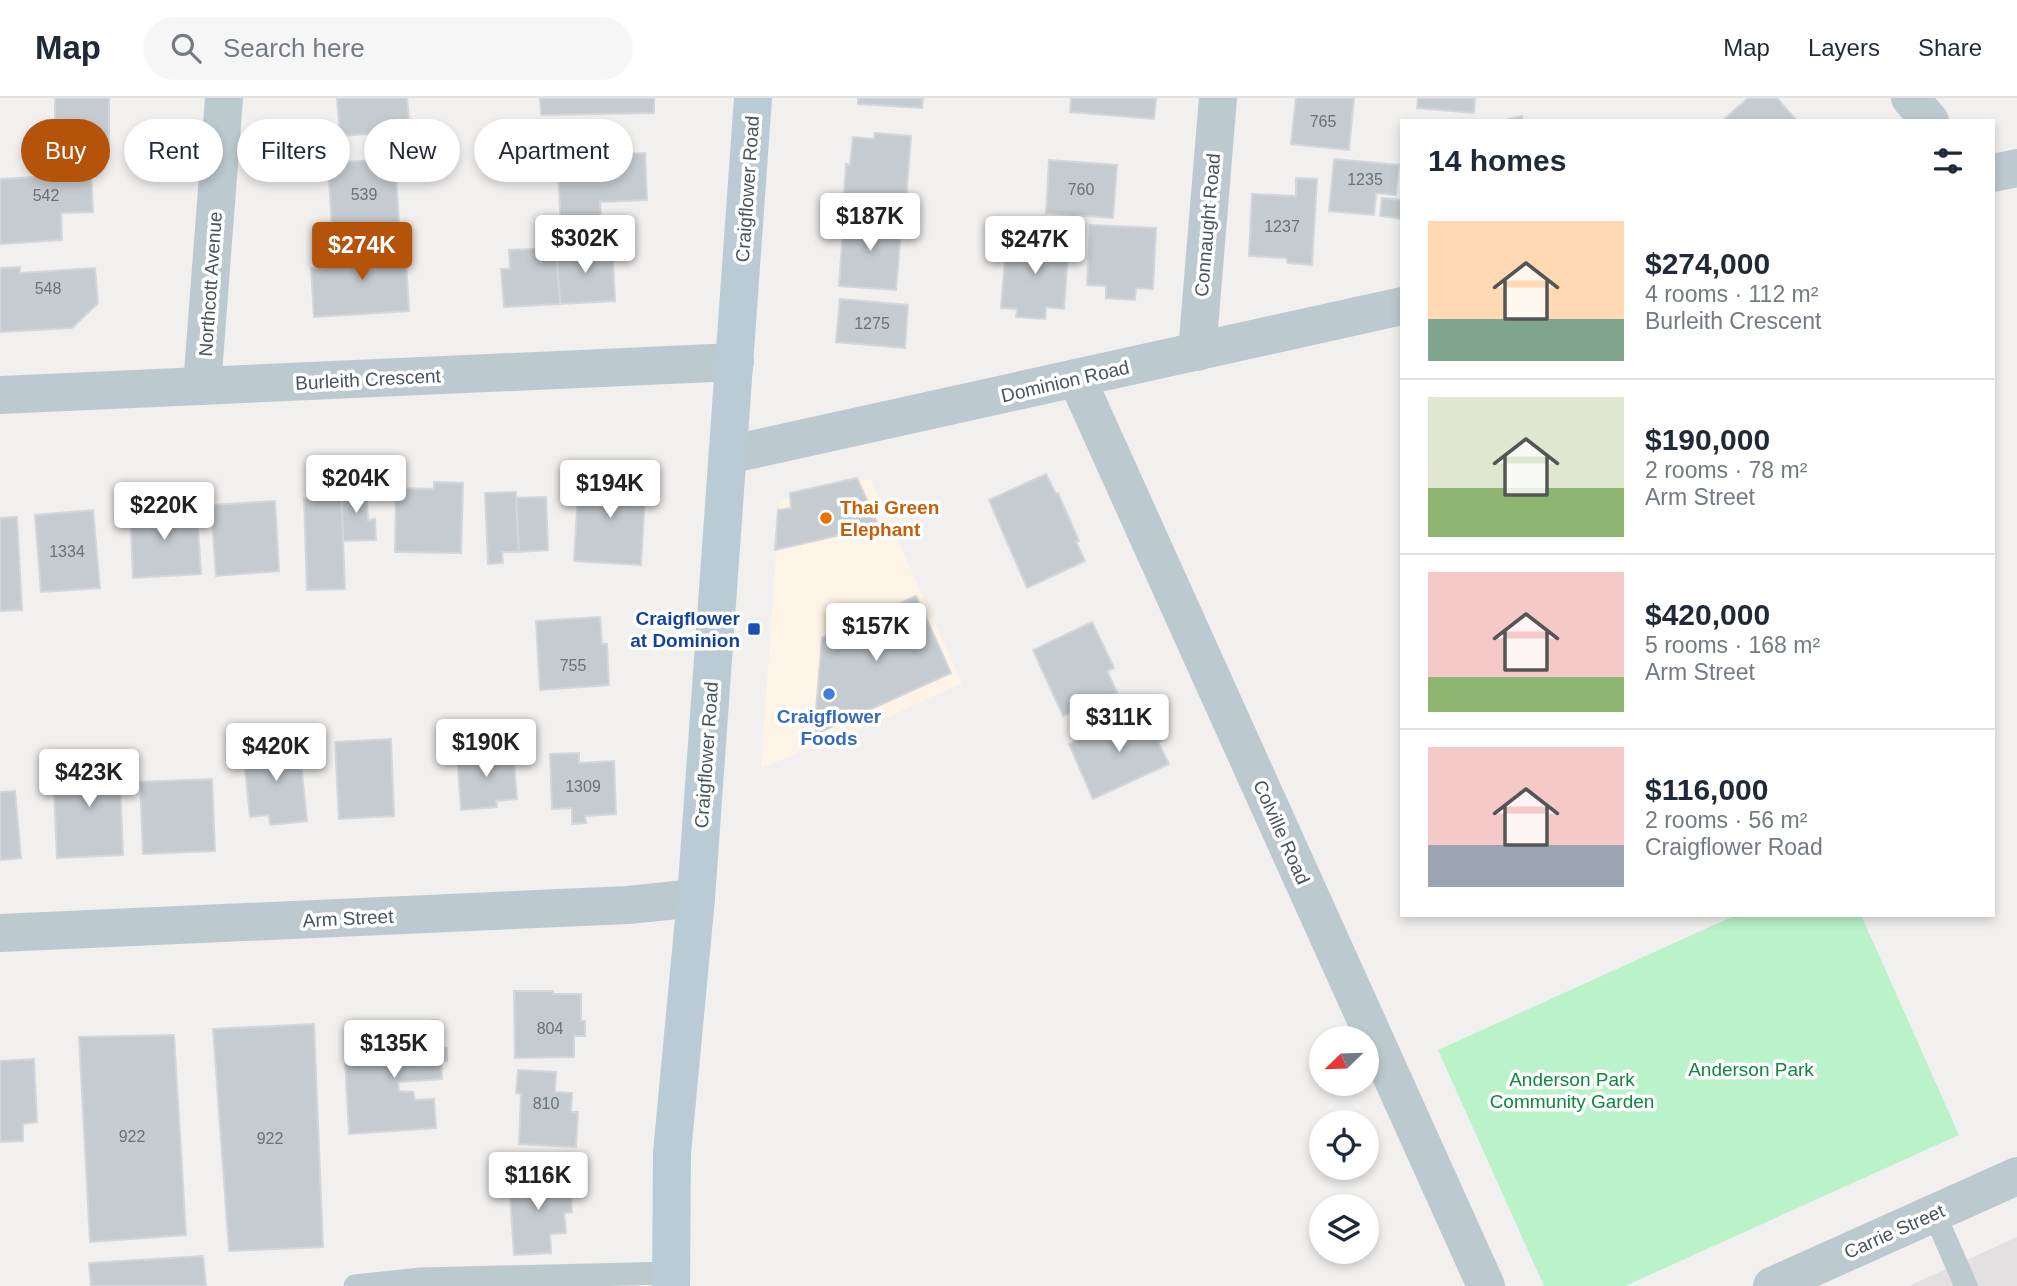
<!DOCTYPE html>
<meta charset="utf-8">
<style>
body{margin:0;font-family:Arial,sans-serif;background:#f6f6f7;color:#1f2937;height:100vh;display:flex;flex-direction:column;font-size:26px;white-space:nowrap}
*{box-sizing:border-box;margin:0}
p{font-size:23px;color:#747a83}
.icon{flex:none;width:38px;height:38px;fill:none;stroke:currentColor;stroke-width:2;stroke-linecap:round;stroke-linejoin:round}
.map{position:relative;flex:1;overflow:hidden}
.drawer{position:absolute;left:1400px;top:21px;width:595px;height:798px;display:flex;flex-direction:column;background:#fff;border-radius:0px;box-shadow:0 4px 10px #0003}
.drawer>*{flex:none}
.top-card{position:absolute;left:21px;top:21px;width:665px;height:63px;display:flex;gap:14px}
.needle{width:46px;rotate:247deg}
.buttons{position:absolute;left:1309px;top:928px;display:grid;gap:14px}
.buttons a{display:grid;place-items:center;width:70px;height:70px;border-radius:50%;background:#fff;box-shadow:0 4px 10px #0003;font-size:35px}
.price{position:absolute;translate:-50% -60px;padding:0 16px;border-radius:7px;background:#fff;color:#222;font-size:23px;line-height:46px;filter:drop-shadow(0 2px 4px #0008)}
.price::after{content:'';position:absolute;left:50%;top:42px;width:21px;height:16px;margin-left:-10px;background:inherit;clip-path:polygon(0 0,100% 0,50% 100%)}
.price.on{background:#b45309;color:#fff}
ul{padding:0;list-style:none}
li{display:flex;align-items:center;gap:21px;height:175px;padding:0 28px}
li+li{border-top:2px solid #e0e1e3}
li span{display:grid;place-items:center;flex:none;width:196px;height:140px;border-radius:0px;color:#555}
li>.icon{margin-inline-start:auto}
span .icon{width:84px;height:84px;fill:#fffc;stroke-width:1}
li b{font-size:30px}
h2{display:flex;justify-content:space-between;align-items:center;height:84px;padding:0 28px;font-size:30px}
.tag{padding:0 24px;border-radius:32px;background:#fff;box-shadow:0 4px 10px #0003;font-size:24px;line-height:63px}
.tag.on{background:#b45309;color:#fff}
header{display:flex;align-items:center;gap:42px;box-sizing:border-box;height:98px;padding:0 35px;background:#fff;border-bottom:2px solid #e0e1e3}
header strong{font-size:33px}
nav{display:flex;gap:38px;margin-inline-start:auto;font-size:24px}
.search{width:490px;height:63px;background:#f6f6f7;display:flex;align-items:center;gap:18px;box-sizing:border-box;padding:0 24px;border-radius:38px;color:#747a83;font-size:26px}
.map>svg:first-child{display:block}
</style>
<header>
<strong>Map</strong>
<div class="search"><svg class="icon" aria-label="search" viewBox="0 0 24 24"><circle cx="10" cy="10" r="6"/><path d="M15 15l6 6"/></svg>Search here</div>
<nav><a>Map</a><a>Layers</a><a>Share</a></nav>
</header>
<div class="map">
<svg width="2017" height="1188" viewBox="0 0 2017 1188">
<rect width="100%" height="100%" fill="#f2efef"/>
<polygon fill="#fdf4e7" points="870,381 962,585 881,622 761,670 780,402"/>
<polygon fill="#e3e0e1" points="2017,1139 2017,1188 1909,1188"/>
<polygon fill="#baf3c9" points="1736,817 1861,817 1959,1037 1625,1188 1544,1188 1438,952"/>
<g fill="#c6cbcf" stroke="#d3d6db" stroke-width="2">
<rect x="55" y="0" width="54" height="61"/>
<polygon points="337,0 407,0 410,33 340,38"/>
<polygon points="540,0 654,0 654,15 541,17"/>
<polygon points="858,0 923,0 922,10 858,6"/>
<polygon points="1071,0 1156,0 1154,21 1070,14"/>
<polygon points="1296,0 1354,0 1349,52 1291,46"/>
<polygon points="1418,0 1475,0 1474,15 1417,10"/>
<polygon points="1748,0 1777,0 1797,23 1722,23"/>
<polygon points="1522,18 1523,23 1501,23"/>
<polygon points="875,35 911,38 906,102 844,98 846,66 850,67 853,39 874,41"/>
<polygon points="645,55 647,102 600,104 601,124 561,126 557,59"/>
<polygon points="395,61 399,126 332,131 328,65"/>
<polygon points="1334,61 1399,67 1396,97 1376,95 1374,117 1329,113"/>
<polygon points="1049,62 1117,67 1113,120 1046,115"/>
<polygon points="91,76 93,114 61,115 62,142 0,146 0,81"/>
<polygon points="1296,80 1317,81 1312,167 1288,165 1286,160 1249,158 1252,96 1296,98"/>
<polygon points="1382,100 1402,102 1402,121 1380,118"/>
<polygon points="844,118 902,122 896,192 839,188"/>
<polygon points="1090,127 1156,130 1153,191 1136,190 1135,202 1106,200 1106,188 1087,187"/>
<polygon points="1007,137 1069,143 1064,211 1046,209 1045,221 1016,219 1017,211 1001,210"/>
<polygon points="405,146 409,213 314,219 311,170 332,169 331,150"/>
<polygon points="602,147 603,163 613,163 615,203 560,206 556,150"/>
<polygon points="556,150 560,206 504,209 501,171 510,171 509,152"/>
<polygon points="20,169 20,175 95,170 98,205 72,230 0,234 0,170"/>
<polygon points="840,201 908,207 905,250 836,244"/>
<polygon points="579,376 646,380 641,467 574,463"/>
<polygon points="1046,376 1056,396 1058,395 1079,443 1076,444 1085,463 1027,490 989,402"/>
<polygon points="857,380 879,428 775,452 778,412 791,410 790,395"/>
<polygon points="434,384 463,385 461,455 395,454 396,390 434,391"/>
<polygon points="366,388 368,422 375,421 376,442 343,443 341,389"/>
<polygon points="327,389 341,389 345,491 307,492 304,400 327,400"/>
<polygon points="516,394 519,454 502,454 503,465 488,466 485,395"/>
<polygon points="546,399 548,452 519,454 516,400"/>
<polygon points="275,403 279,473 216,478 211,407"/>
<polygon points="165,406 165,416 197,414 201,476 133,480 130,408"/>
<polygon points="93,412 100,490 41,494 35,417"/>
<polygon points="17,419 22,512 0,513 0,420"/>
<polygon points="916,498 951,575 814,637 822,540"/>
<polygon points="600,519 602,546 607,546 609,587 540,592 536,523"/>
<polygon points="1092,524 1114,570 1107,573 1117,594 1063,618 1033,552"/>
<polygon points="1144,611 1149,621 1152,620 1163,642 1158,644 1169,666 1093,701 1069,646"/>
<polygon points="391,641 394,718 339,721 335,644"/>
<polygon points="299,645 307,723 270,727 269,717 250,719 243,651"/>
<polygon points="513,652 517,701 496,703 497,709 461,712 457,656"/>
<polygon points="579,655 579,665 614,663 616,716 585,718 586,725 572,726 572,710 552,711 550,656"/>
<polygon points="119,657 123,757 57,760 53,671 87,669 87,659"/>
<polygon points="212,681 215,753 143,756 140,684"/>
<polygon points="15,693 21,760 0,762 0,694"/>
<polygon points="514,893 553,893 553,896 581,896 581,923 585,923 585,938 574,938 574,959 515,960"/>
<polygon points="438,922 440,949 447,950 447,963 441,963 442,981 398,984 399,993 413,994 415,1002 434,1001 436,1030 349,1036 345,962 356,960 356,951 361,951 361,947 382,945 382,935 402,933 402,925"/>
<polygon points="314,926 323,1149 229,1153 213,931"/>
<polygon points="174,937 186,1137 90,1144 79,939"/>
<polygon points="34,961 37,1024 23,1026 23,1043 0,1044 0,963"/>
<polygon points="518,972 556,974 555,994 572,995 571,1014 578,1014 576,1049 519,1046 521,996 516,995"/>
<polygon points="529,1075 541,1075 541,1080 570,1078 572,1114 564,1115 566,1135 550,1136 551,1155 514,1157 509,1081 528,1080"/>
<polygon points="203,1158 206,1188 91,1188 89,1165"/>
</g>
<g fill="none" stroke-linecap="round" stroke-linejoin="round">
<g stroke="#bcc9cf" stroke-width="23">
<polyline points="1934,1115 1966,1188"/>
<polyline points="355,1188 421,1181 671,1175"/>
</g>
<g stroke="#bcc9cf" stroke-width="38">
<polyline points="1910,0 1930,23"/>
<polyline points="1993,75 2017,70"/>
<polyline points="1197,254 1218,0"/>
<polyline points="1077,281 1486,1188"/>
<polyline points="202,288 224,0"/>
<polyline points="0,297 735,264"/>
<polyline points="728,357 1402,208"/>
<polyline points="0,835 628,807 696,800"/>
<polyline points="1772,1188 2017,1078"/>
</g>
<polyline stroke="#bbcbd5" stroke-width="38" points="671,1188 672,1055 696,800 753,0"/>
</g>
<circle fill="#e8710a" stroke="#fff" stroke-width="2.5" cx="826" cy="420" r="7"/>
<rect fill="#1a4fb4" stroke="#fff" stroke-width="2.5" x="747" y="524" width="14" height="14" rx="3.5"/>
<circle fill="#3f7fe0" stroke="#fff" stroke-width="2.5" cx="829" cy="596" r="7"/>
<g text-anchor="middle" stroke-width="7" stroke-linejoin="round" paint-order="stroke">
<g font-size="16" fill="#66737a">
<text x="1323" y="29">765</text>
<text x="1365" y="87">1235</text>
<text x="1081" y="97">760</text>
<text x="364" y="102">539</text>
<text x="46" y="103">542</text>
<text x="1282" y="134">1237</text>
<text x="48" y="196">548</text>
<text x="872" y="231">1275</text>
<text x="67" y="459">1334</text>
<text x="573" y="573">755</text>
<text x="583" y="694">1309</text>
<text x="550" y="936">804</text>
<text x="546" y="1011">810</text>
<text x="132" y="1044">922</text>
<text x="270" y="1046">922</text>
</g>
<g font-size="19" fill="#46565e" stroke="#fff">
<text transform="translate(747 91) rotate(-86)" y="7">Craigflower Road</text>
<text transform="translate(1207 127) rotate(-85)" y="7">Connaught Road</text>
<text transform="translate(210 186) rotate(-86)" y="7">Northcott Avenue</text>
<text transform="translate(368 281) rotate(-3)" y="7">Burleith Crescent</text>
<text transform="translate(1065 283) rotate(-13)" y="7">Dominion Road</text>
<text transform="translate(706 657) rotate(-86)" y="7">Craigflower Road</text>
<text transform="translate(1282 734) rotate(66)" y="7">Colville Road</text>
<text transform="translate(348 820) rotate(-3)" y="7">Arm Street</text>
<text transform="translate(1894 1133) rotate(-24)" y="7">Carrie Street</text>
</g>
<g font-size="19" font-weight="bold" fill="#c56008" stroke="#fff" text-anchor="start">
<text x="840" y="416">Thai Green<tspan x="840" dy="22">Elephant</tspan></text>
</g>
<g font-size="19" font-weight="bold" fill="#164399" stroke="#fff" text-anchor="end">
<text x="740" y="527">Craigflower<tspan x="740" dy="22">at Dominion</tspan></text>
</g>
<g font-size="19" font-weight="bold" fill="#366cbe" stroke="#fff">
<text x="829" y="625">Craigflower<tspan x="829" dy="22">Foods</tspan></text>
</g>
<g font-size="19" fill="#0f873c" stroke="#fff">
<text x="1751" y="978">Anderson Park</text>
<text x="1572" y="988">Anderson Park<tspan x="1572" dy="22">Community Garden</tspan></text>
</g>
</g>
</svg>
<div class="buttons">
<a><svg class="needle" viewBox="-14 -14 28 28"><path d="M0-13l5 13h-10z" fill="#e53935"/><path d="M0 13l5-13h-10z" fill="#747a83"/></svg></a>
<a><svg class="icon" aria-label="locate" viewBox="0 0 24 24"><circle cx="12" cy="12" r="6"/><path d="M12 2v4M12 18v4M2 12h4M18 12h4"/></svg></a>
<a><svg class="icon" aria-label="layers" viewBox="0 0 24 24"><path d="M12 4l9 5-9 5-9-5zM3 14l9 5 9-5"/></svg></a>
</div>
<b class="price" style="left:870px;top:155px">$187K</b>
<b class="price" style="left:585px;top:177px">$302K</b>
<b class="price" style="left:1035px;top:178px">$247K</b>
<b class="price on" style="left:362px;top:184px">$274K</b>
<b class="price" style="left:356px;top:417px">$204K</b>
<b class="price" style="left:610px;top:422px">$194K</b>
<b class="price" style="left:164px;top:444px">$220K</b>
<b class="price" style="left:876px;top:565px">$157K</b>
<b class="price" style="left:1119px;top:656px">$311K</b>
<b class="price" style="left:486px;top:681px">$190K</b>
<b class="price" style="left:276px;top:685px">$420K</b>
<b class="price" style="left:89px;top:711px">$423K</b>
<b class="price" style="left:394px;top:982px">$135K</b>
<b class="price" style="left:538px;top:1114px">$116K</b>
<div class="top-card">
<a class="tag on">Buy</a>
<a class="tag">Rent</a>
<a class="tag">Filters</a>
<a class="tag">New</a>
<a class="tag">Apartment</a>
</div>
<section class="drawer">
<h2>14 homes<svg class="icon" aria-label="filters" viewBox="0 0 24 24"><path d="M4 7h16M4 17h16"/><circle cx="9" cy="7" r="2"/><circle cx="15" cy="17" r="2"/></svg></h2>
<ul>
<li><span style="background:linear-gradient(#ffd9b3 70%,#7fa58c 0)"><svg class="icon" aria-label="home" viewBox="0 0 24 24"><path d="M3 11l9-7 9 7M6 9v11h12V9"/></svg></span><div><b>$274,000</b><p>4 rooms · 112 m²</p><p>Burleith Crescent</p></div></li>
<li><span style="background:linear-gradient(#dfe7d0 65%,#8fb573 0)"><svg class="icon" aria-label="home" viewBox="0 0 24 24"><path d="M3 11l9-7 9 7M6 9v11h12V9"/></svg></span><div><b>$190,000</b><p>2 rooms · 78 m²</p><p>Arm Street</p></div></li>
<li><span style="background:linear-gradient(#f6c9c9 75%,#8fb573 0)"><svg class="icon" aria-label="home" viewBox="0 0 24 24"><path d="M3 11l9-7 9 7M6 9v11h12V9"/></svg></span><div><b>$420,000</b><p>5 rooms · 168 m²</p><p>Arm Street</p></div></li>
<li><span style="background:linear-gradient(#f6c9c9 70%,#9aa5b1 0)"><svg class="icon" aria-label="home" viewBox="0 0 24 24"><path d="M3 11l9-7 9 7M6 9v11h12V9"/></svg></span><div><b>$116,000</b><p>2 rooms · 56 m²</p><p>Craigflower Road</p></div></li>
</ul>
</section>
</div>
